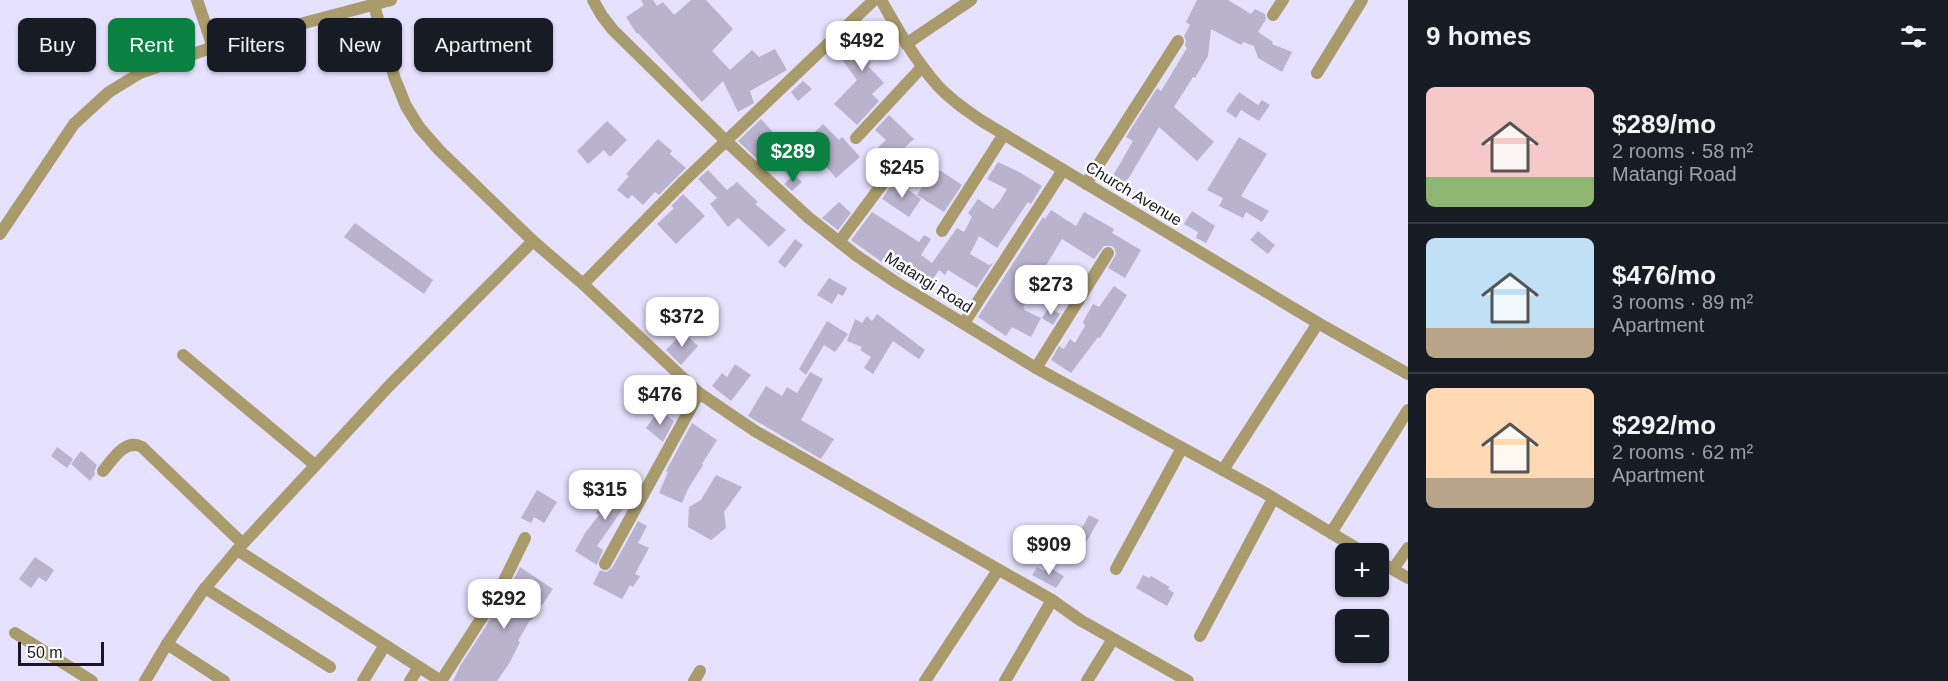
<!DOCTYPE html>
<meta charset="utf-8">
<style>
body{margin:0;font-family:Arial,sans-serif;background:#20242c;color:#f1f3f6;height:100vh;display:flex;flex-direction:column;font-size:22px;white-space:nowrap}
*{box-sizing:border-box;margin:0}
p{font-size:20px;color:#9ea1a6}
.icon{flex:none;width:33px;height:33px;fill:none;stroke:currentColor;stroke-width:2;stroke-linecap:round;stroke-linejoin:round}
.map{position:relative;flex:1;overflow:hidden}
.sheet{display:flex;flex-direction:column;background:#171b24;width:540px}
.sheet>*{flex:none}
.hud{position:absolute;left:18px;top:18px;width:570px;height:54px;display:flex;gap:12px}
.tools{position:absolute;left:1335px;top:543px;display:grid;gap:12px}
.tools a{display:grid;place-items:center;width:54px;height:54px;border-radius:9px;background:#171b24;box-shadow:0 2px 4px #0004;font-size:30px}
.scale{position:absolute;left:18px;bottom:15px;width:86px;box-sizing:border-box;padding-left:6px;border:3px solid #1a1822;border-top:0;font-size:16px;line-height:21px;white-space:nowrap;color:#1a1822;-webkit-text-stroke:4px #fff;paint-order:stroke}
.price{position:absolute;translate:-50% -51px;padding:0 14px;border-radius:12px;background:#fff;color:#222;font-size:20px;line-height:39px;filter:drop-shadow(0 2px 3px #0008)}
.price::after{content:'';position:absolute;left:50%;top:36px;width:18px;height:14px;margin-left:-9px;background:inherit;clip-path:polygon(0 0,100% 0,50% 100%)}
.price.selected{background:#0b8043;color:#fff}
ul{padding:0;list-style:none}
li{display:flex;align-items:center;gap:18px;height:150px;padding:0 18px}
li+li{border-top:2px solid #363941}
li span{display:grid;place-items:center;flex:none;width:168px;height:120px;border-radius:9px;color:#555}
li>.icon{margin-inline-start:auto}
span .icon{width:72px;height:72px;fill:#fffc;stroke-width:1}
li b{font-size:26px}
h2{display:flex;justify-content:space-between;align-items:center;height:72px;padding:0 18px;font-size:26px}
.tag{padding:0 21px;border-radius:9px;background:#171b24;box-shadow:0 2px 4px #0004;font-size:21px;line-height:54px}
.tag.selected{background:#0b8043;color:#fff}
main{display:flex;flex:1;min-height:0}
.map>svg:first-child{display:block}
</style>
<main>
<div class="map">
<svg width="1408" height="681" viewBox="0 0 1408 681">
<rect width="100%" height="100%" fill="#e5e1fe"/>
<g fill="#b9b3ce">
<polygon points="641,0 653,0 657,6 663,2 674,15 691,0 706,0 733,29 712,51 730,70 752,50 759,57 775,49 787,70 750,91 754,103 738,112 723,81 702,102 638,33 637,34 626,17 644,5"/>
<polygon points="1197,0 1228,0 1251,14 1255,9 1265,14 1266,19 1258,32 1273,42 1272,44 1292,52 1282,72 1258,58 1254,46 1243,42 1241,45 1211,29 1208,56 1195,78 1193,77 1174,107 1214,142 1197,161 1159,127 1124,186 1111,179 1133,141 1126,137 1157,88 1161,91 1187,48 1185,46 1186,41 1184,36 1190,25 1186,22"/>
<polygon points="875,21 891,47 869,61 871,63 868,66 884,83 872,94 879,101 857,125 834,104 857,80 838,54 858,38 855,33"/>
<polygon points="803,81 812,89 798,101 791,92"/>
<polygon points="1239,92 1258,105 1262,100 1270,105 1259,121 1241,110 1236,118 1226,111"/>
<polygon points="889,115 914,139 889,162 882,170 869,156 886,140 875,130"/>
<polygon points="761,119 788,149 774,162 776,164 769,170 738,141"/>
<polygon points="607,121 627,140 610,157 604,150 588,164 577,151"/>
<polygon points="823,124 839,140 842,137 860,157 836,178 819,158 823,154 808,139"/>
<polygon points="1239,137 1267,154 1241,196 1269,211 1262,222 1246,212 1243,218 1219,206 1223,198 1207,190"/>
<polygon points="658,139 672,151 670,154 686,168 659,195 655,192 643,205 632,195 628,199 617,190 629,176 626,174"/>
<polygon points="998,162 1019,172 1042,186 1031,204 1028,202 997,248 979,236 970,254 989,265 993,263 964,308 977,288 948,270 945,275 939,270 926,290 901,274 900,275 851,240 872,212 919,242 924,235 931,239 921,255 932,263 957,228 964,232 972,217 968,213 978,199 993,209 1000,201 1007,189 987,179"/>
<polygon points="934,169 941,171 962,185 944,212 917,195"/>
<polygon points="708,170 727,190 737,182 758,202 755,204 786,230 769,247 738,218 728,227 710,204 717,198 698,179"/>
<polygon points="794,175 802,182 792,191 784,184"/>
<polygon points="895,180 921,199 909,217 882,199"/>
<polygon points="683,194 705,216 676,244 657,224 674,208 671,206"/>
<polygon points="839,202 851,213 838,230 822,218"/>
<polygon points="1051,210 1076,226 1084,212 1114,229 1112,233 1141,250 1125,278 1108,268 1116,254 1115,249 1112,246 1104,246 1094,259 1062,239 1042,272 1070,288 1058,305 1034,289 1023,307 1025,308 1024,310 1041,318 1031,337 1012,327 1006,336 978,317 1043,217 1045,219"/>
<polygon points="1192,211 1215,226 1206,243 1196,238 1198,232 1184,224"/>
<polygon points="355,223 433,280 424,294 344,237"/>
<polygon points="1258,231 1275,245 1268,254 1250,240"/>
<polygon points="795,239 803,245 785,268 778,262"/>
<polygon points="829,278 847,288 843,296 838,294 832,304 817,295"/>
<polygon points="1114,286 1127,295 1100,338 1098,337 1071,373 1051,360 1059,346 1064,349 1070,339 1075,343 1085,326 1083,322 1093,304 1099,307"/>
<polygon points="1049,307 1060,314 1053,325 1042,318"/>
<polygon points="877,314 925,350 919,359 893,341 873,374 864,368 871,357 860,350 862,347 847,341 855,319 862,323 867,316 872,321"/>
<polygon points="827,321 848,334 835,352 824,345 806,375 799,369"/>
<polygon points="683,332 698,346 681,365 666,350"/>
<polygon points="735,364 751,375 731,401 712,386 722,373 727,377"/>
<polygon points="810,372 823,379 801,420 834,439 821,459 748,416 766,386 782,396 787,387 797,393"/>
<polygon points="659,410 674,421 663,442 646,428"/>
<polygon points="692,423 717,440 702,464 703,465 688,489 682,503 659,493 668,472 666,471"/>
<polygon points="57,447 73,459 67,468 51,456"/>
<polygon points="81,451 97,465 94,472 95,474 90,481 71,464"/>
<polygon points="716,475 742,487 724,512 726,528 711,540 688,527 689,507 701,500"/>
<polygon points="619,478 636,490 597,546 603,550 597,565 575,551 585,533 599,515 596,513"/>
<polygon points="537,490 557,502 544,523 534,517 531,523 521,518"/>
<polygon points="1089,515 1099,520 1085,544 1076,539"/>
<polygon points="638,521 647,526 638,543 649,548 635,574 640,576 633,587 630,585 622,599 593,584 600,570 606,572 612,568"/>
<polygon points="35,557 54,570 46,582 39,577 31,588 19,579"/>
<polygon points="1047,566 1064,576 1056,588 1032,575 1037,567 1044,571"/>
<polygon points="520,567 553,589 532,620 530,620 518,641 520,642 510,662 497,681 453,681 460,666 506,595"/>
<polygon points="1143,575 1149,578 1151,576 1170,587 1168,589 1174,593 1167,606 1136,588"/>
</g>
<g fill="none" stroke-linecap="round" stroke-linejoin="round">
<g stroke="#a99b6c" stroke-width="12">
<polyline points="197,0 213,47"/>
<polyline points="593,0 602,16 613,30 726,141 772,184 809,218 857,256 897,283 1036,368 1265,493 1366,554"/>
<path d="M881 0C898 30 915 60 938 86 951 100 966 110 982 121L1318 323 1408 374"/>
<polyline points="374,5 395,79 406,106 419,127 439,150 533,241 583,284 699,393 755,431 1052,600 1080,620 1188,681"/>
<polyline points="1273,15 1283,0"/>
<polyline points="906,44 971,0"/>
<polyline points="1317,73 1362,0"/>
<polyline points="856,138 922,67"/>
<polyline points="1086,184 1178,41"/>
<polyline points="942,231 1004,134"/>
<polyline points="0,234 74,124 109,92 140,73 213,47 391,0"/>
<polyline points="839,242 895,167"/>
<polyline points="583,284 684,181 874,0"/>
<polyline points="964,323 1063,170"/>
<polyline points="183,355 315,465"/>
<polyline points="1036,368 1108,253"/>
<polyline points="1223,470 1318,323"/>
<path d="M103 471C113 459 125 438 142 447L242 543"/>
<polyline points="1331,533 1408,410"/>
<polyline points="237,550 441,681"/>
<polyline points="1378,561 1408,578"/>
<polyline points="605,564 699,393"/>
<polyline points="1116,569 1182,448"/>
<polyline points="1393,569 1408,548"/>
<polyline points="205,588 330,667"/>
<polyline points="15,633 92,681"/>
<polyline points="1200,636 1273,499"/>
<polyline points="167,644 224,681"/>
<polyline points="145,681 167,644 202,592 237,550 389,386 533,241"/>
<polyline points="363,681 385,645"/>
<polyline points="410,681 419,667"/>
<polyline points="441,681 499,591 525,538"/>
<polyline points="694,681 700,671"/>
<polyline points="925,681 998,570"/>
<polyline points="1005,681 1052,600"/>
<polyline points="1087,681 1113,639"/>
</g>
</g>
<g text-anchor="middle" stroke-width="5" stroke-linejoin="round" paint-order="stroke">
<g font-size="16" fill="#1a1822" stroke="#fff">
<text transform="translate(1134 193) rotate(31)" y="6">Church Avenue</text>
<text transform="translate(929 282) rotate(32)" y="6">Matangi Road</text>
</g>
</g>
</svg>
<div class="tools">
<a>+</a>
<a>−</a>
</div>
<div class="scale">50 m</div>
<b class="price" style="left:862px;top:72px">$492</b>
<b class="price selected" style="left:793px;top:183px">$289</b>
<b class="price" style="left:902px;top:199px">$245</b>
<b class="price" style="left:1051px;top:316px">$273</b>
<b class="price" style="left:682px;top:348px">$372</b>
<b class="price" style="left:660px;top:426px">$476</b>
<b class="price" style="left:605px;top:521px">$315</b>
<b class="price" style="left:1049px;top:576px">$909</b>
<b class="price" style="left:504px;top:630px">$292</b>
<div class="hud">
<a class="tag">Buy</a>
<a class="tag selected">Rent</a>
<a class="tag">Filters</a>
<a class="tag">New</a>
<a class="tag">Apartment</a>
</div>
</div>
<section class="sheet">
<h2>9 homes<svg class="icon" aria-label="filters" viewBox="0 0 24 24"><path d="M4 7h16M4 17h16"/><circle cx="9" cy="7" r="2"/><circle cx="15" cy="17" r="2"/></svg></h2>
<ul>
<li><span style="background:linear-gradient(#f6c9c9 75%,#8fb573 0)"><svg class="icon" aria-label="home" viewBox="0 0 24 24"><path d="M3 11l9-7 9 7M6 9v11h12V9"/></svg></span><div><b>$289/mo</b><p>2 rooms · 58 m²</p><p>Matangi Road</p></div></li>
<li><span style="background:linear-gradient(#bfe0f5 75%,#b9a48a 0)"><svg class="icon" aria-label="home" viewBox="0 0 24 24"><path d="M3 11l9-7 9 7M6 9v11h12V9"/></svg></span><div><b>$476/mo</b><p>3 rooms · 89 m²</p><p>Apartment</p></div></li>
<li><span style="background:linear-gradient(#ffd9b3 75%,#b9a48a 0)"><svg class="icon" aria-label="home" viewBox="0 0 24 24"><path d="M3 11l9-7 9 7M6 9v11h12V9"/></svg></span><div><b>$292/mo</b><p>2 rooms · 62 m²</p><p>Apartment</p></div></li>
</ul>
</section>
</main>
